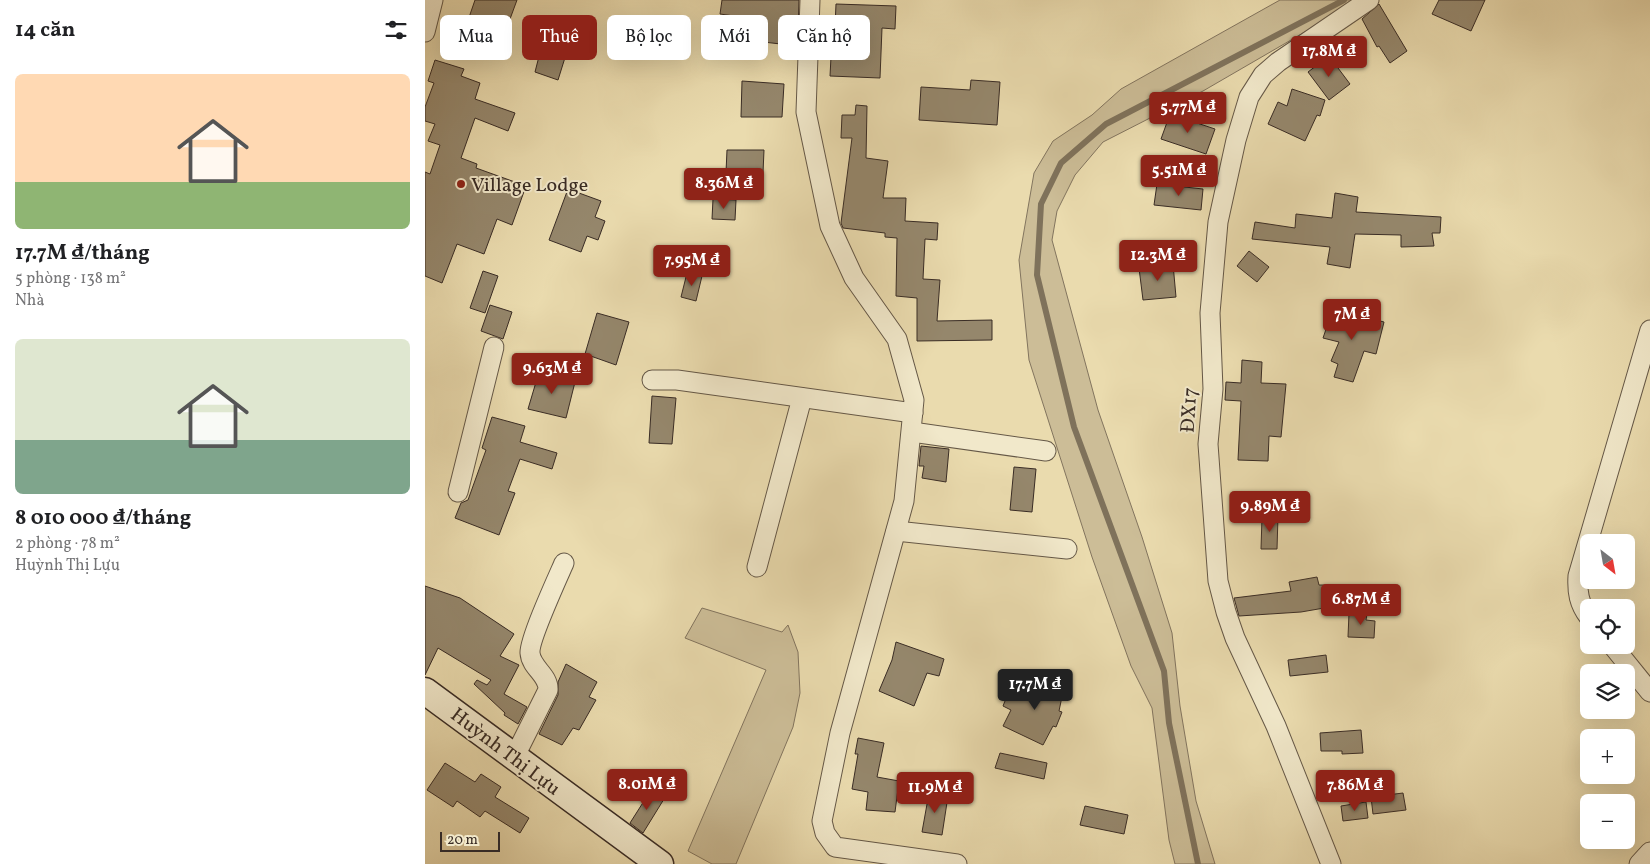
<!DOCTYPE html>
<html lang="vi">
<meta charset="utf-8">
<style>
body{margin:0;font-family:Vollkorn,serif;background:#f6f6f6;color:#202124;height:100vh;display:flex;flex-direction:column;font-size:19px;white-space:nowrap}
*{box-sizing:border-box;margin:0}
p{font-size:16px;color:#757577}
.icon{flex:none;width:28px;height:28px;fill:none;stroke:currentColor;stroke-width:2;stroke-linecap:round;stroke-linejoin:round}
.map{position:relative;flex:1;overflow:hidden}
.side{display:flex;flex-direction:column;background:#fff;width:425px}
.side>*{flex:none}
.banner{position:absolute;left:15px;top:15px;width:475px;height:45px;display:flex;gap:10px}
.needle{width:32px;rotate:149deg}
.controls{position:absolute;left:1155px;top:534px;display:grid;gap:10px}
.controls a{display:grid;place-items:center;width:55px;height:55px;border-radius:8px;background:#fff;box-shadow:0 5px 20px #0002;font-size:25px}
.scale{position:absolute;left:15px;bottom:12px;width:60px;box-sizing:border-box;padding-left:5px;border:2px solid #392c25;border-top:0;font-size:14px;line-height:18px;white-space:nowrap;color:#392c25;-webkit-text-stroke:4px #f1e8ca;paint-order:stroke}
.price{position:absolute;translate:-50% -42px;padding:0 11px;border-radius:5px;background:#8f2418;color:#fff;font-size:16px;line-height:32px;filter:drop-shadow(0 1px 2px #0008)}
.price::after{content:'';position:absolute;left:50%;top:30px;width:15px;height:11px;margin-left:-8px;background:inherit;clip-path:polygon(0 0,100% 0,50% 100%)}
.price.selected{background:#222;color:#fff}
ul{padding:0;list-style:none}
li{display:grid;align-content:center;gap:10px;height:265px;padding:0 15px}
li span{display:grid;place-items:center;height:155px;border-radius:8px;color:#555}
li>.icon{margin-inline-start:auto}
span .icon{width:90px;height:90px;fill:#fffc;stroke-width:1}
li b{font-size:21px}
h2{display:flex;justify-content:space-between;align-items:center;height:60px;padding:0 15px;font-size:21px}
.chip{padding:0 18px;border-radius:8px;background:#fff;box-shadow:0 5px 20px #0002;font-size:18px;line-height:45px}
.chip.selected{background:#8f2418;color:#fff}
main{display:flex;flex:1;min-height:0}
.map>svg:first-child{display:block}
</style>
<main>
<section class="side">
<h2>14 căn<svg class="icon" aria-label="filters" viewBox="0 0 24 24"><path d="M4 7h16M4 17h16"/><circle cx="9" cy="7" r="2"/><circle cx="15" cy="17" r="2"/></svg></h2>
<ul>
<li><span style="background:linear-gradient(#ffd9b3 70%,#8fb573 0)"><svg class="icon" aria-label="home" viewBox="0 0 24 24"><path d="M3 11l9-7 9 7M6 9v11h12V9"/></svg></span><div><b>17.7M ₫/tháng</b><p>5 phòng · 138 m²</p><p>Nhà</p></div></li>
<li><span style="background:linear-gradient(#dfe7d0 65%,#7fa58c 0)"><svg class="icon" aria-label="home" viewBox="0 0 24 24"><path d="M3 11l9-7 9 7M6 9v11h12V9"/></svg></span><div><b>8 010 000 ₫/tháng</b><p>2 phòng · 78 m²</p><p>Huỳnh Thị Lựu</p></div></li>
</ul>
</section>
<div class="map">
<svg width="1225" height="864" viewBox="0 0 1225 864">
<rect width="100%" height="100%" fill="#eadbae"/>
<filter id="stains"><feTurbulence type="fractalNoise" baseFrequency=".004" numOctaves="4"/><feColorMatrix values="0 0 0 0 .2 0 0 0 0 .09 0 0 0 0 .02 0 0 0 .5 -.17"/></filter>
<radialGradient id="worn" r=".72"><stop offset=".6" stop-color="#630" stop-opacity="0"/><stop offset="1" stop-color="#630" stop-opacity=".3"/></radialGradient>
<g fill="#ccbd97" stroke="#82745e">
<polygon points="855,0 935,0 778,91 678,142 650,175 632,211 627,240 673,410 717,537 747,633 755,706 771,801 790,864 750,864 744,840 727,708 706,666 667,557 604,360 594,260 609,173 628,141 667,115 696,89"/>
<polygon points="277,608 357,632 363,625 373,652 375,693 368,727 311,864 287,864 263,851 341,670 260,638"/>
</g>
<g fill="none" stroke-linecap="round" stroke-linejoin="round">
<polyline stroke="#7f725b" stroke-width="6" points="773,864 744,723 739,671 649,427 612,275 616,204 636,163 681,124 919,0"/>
</g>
<g fill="#95876c" stroke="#392c25">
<polygon points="50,0 92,0 71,57 38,44 42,33 39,32"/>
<polygon points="297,0 374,0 373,33 365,32 364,45 313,39 316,17 295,14"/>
<polygon points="1014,0 1060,0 1046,31 1007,14"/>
<polygon points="411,4 471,6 470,29 457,28 455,78 405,76 406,57 424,58 425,27 410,27"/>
<polygon points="954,4 982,51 965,63 954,46 952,47 937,19"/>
<polygon points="132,27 148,32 133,80 110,72 120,33 130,36"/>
<polygon points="904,56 925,84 904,100 883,72"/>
<polygon points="10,60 39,69 36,76 55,83 50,99 90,113 83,131 50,118 36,158 52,164 51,168 101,186 87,225 72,219 59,254 32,244 17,283 0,276 0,172 5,174 15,145 3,141 10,124 0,121 0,107 9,83 3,81"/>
<polygon points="546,80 575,82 572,125 494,120 496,87 545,90"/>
<polygon points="317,81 359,84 357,117 316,117"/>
<polygon points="867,89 900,100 895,116 892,115 880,141 843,124 853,102 862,106"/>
<polygon points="431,105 442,106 441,158 463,161 458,198 481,198 480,221 513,223 512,240 500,239 498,279 515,280 512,321 567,320 567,340 492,341 492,298 471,296 472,238 460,237 460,233 418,228 416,223 427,138 416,138 417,115 430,115"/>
<polygon points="745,114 790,129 781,154 736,139"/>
<polygon points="302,150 339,150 337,196 300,195"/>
<polygon points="732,184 778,189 776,210 729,205"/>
<polygon points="143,189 176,201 170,217 180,221 173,240 162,236 156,252 124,240"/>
<polygon points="910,193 933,197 931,212 1016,217 1015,233 1007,233 1009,246 976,247 976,235 930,234 925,268 902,264 905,247 827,239 830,222 870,228 871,214 907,218"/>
<polygon points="288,199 311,200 310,220 287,219"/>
<polygon points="824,251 844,267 832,282 812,266"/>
<polygon points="748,264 751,297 718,300 714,268"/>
<polygon points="58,271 73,276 60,313 45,308"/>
<polygon points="262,273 277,276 271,301 256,297"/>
<polygon points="65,305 87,312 78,339 56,331"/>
<polygon points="908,309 959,322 951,354 939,351 928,382 909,377 913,364 906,361 914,342 898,338"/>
<polygon points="172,313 204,322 191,365 160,354"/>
<polygon points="817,360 837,362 836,383 861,384 856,437 844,436 843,461 813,460 816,401 800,400 801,382 816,383"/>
<polygon points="114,372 150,382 141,418 103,409"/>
<polygon points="227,396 251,398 247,444 224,443"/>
<polygon points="67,417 100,426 95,442 132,453 127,469 95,459 83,491 90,493 74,535 30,518 36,503 43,500 61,450 57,448"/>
<polygon points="496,446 524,449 521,482 497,478 499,466 494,466"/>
<polygon points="589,467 611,469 607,512 585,510"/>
<polygon points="853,516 852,549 836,549 837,517"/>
<polygon points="892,577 894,585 928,585 928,603 876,612 814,616 809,598 866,591 864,582"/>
<polygon points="0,586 35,598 89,634 75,656 94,665 79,694 102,707 93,724 79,715 80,713 49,684 52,680 62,685 66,680 13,648 0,675"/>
<polygon points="924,613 942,614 941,620 950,621 949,638 923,637"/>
<polygon points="471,642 519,659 514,676 502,673 489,706 454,691 467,660"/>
<polygon points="901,655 903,672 865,676 863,660"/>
<polygon points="141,664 172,682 164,697 171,700 154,730 148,728 137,745 114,734 133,695 133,682"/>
<polygon points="607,681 639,687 634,711 637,712 631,727 628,726 618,745 578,726 586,710 578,706 584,691 604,699"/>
<polygon points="936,730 938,753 917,754 917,751 896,751 895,733"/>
<polygon points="433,738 459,743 452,777 474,781 470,812 441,810 443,792 427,789 433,754 430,754"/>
<polygon points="575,753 622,763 619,779 570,768"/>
<polygon points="20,763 50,782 56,774 76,787 70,797 104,818 95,833 60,811 55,817 32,801 28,807 2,790"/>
<polygon points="226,790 239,799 218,833 205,823"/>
<polygon points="504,793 523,796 517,835 497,832"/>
<polygon points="978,793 981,810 948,814 946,797"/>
<polygon points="941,802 943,818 918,821 916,806"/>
<polygon points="660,806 703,815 699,834 655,825"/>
</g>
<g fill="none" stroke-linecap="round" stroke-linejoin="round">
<g stroke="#655847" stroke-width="21">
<g id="street">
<polyline points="385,0 381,112 405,226 429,278 472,339 489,400 479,501 415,733 397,821 400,833 410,847 532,864"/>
<polyline points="0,32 8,0"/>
<polyline points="227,380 252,380 488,413"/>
<polyline points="487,432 621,451"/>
<polyline points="33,492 69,347"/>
<polyline points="471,531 642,549"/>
<polyline points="332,567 377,398"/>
<path d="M1164 617C1154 604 1152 592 1153 576L1225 330"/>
<polyline points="1187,645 1225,692"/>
<path d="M89 758 123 690C124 675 106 668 105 653 104 640 132 579 139 563"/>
<polyline points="906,864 851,726 810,638 801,612 793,581 783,444 788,389 785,313 793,222 811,140 824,97 838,75 853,62 944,0"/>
<polyline points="1214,864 1225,852"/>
</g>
</g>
<g stroke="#392c25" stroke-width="29">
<polyline id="secondary" points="0,691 235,864"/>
</g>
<use href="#street" stroke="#f1e8ca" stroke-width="19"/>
<use href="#secondary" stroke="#f1e8ca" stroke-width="26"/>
</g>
<circle fill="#8f2418" stroke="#f1e8ca" stroke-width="2" cx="36" cy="184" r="5"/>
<g text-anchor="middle" stroke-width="4" stroke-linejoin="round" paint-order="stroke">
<g font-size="20" fill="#392c25" stroke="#f1e8ca" text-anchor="start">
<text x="46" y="191">Village Lodge</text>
</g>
<g font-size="20" fill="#392c25" stroke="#f1e8ca">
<text transform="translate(763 410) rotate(-86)" y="7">ĐX17</text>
<text transform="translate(81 751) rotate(37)" y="7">Huỳnh Thị Lựu</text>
</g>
</g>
<rect width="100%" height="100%" filter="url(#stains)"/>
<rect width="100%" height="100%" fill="url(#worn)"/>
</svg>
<div class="controls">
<a><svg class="needle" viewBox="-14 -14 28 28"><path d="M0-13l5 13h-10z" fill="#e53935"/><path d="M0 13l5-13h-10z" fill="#757577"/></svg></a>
<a><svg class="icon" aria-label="locate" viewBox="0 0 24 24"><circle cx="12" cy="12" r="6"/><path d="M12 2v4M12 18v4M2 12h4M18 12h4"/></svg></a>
<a><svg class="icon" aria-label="layers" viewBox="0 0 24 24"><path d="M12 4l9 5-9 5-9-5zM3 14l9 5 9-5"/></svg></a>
<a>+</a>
<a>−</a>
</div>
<div class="scale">20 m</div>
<b class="price" style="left:904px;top:78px">17.8M ₫</b>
<b class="price" style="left:763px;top:134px">5.77M ₫</b>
<b class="price" style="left:754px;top:197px">5.51M ₫</b>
<b class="price" style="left:299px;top:210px">8.36M ₫</b>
<b class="price" style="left:733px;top:282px">12.3M ₫</b>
<b class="price" style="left:267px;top:287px">7.95M ₫</b>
<b class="price" style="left:927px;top:341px">7M ₫</b>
<b class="price" style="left:127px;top:395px">9.63M ₫</b>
<b class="price" style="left:845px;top:533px">9.89M ₫</b>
<b class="price" style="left:936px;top:626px">6.87M ₫</b>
<b class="price selected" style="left:610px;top:711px">17.7M ₫</b>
<b class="price" style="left:222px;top:811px">8.01M ₫</b>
<b class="price" style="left:930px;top:812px">7.86M ₫</b>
<b class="price" style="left:510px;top:814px">11.9M ₫</b>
<div class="banner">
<a class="chip">Mua</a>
<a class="chip selected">Thuê</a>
<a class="chip">Bộ lọc</a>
<a class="chip">Mới</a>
<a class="chip">Căn hộ</a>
</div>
</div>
</main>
